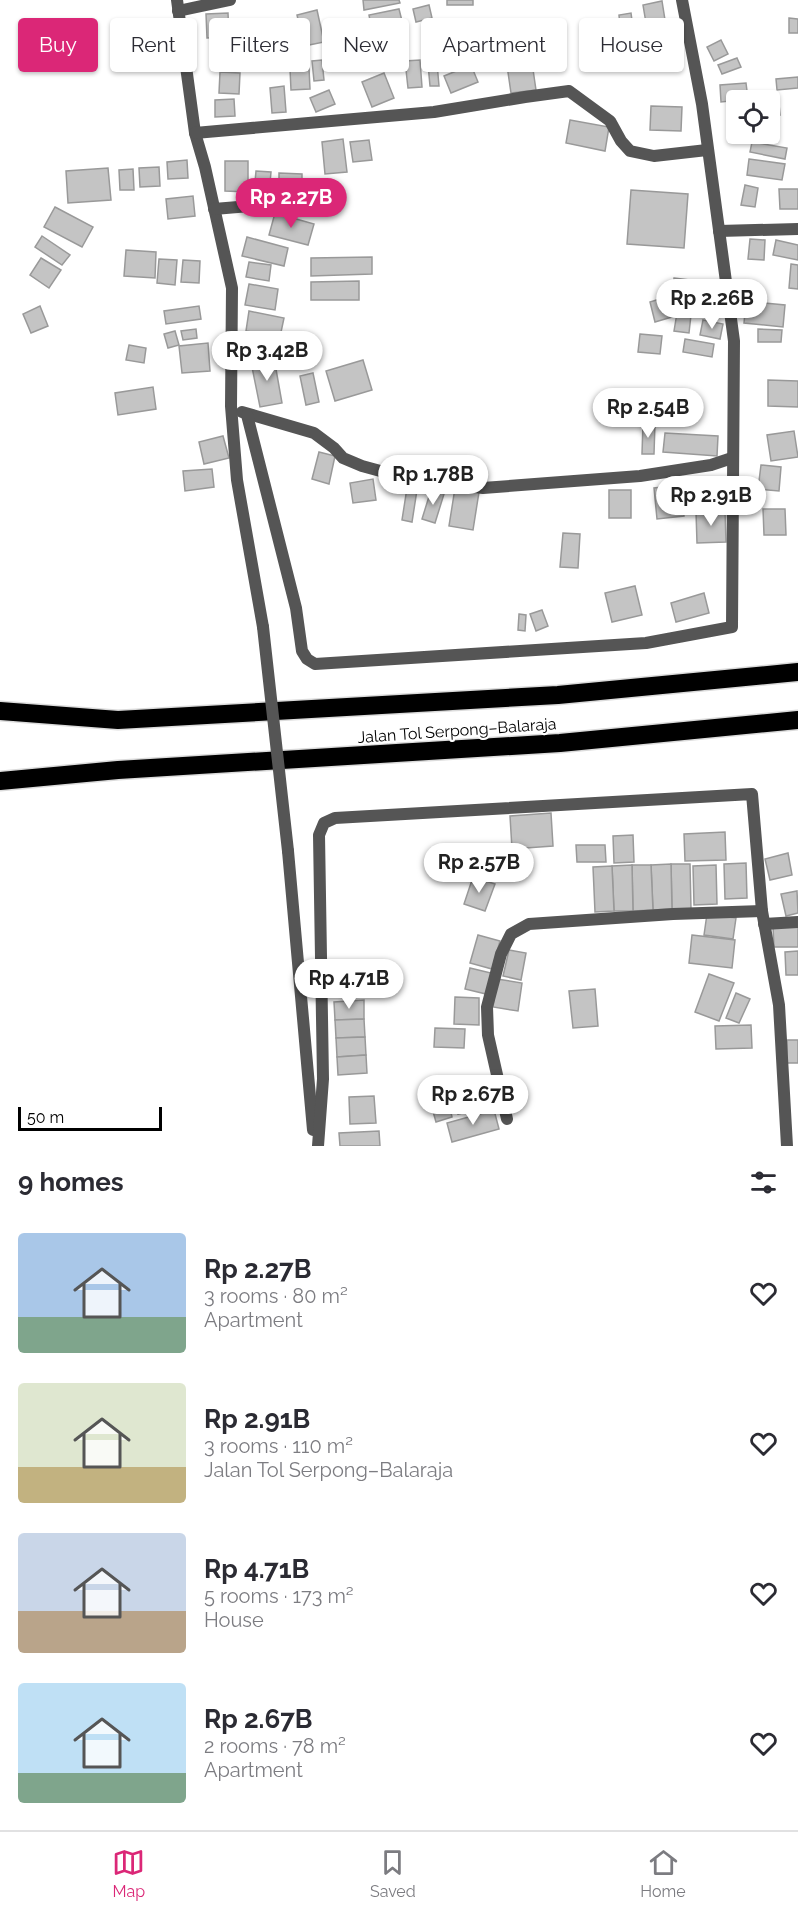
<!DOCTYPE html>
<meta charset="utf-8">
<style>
body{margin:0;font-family:Raleway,sans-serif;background:#f2f2f3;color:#2b2b33;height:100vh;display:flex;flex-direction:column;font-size:22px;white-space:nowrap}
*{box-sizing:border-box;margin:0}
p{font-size:20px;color:#7c7c81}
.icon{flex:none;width:33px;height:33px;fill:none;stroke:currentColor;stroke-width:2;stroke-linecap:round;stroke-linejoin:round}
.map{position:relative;height:1146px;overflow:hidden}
.panel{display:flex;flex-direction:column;background:#fff;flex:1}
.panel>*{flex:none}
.banner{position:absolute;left:18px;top:18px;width:762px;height:54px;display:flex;gap:12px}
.controls{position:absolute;left:726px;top:90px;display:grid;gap:12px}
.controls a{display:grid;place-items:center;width:54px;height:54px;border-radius:6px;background:#fff;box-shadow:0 2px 4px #0004;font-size:30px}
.scale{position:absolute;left:18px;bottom:15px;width:144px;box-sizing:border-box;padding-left:6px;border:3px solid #000;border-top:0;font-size:16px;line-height:21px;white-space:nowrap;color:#000;-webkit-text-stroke:4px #fff;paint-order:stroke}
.price{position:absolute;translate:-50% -51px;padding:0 14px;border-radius:21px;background:#fff;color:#222;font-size:20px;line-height:39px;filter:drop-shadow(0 2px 3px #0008)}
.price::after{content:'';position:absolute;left:50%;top:36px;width:18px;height:14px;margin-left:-9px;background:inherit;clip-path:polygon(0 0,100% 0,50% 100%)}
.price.active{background:#db2777;color:#fff}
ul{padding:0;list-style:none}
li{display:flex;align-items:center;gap:18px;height:150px;padding:0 18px}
li span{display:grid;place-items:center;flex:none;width:168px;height:120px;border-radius:6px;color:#555}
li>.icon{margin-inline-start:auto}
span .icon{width:72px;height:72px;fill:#fffc;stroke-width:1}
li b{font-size:26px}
h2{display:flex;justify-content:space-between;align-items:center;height:72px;padding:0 18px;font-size:26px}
.tag{padding:0 21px;border-radius:6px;background:#fff;box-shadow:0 2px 4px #0004;font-size:21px;line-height:54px}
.tag.active{background:#db2777;color:#fff}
.menu{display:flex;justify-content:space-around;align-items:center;height:84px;border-top:2px solid #e1e1e2;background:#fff;font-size:16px;color:#7c7c81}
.menu a{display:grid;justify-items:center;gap:3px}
.menu .active{color:#db2777}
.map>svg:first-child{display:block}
</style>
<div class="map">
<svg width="798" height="1146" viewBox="0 0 798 1146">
<rect width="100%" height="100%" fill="#fff"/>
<g fill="#c4c4c4" stroke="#999" stroke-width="1.5">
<polygon points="363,0 399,0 400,3 364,10"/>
<rect x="447" y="0" width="26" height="5"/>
<polygon points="662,1 665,20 646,23 643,5"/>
<polygon points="429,5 432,18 416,22 413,9"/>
<polygon points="399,9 403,25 372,31 369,15"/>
<polygon points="317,10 324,42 304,46 297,15"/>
<polygon points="228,13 229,37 207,38 206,14"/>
<polygon points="631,13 634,35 621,36 619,15"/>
<polygon points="789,18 798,19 798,33 789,33"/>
<polygon points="149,27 149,53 122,54 121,28"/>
<polygon points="475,31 489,31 490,54 476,55"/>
<polygon points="721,40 728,54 714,61 707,47"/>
<polygon points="529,42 536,90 511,93 504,45"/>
<rect x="215" y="47" width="24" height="18"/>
<polygon points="737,58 741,67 722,74 718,65"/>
<polygon points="322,60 324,80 314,81 312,61"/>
<polygon points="420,60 422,87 408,88 405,61"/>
<polygon points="437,63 439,86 430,86 428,64"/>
<polygon points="471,65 478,82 451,93 444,76"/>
<polygon points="309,68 310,89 291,90 290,69"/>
<polygon points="220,72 240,73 239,94 219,93"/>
<polygon points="384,73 394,98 372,107 362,82"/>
<polygon points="798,77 798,88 777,90 776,79"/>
<polygon points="746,83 748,99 721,102 720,85"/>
<polygon points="284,86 286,112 272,113 270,88"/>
<polygon points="329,90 335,104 316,112 310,98"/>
<polygon points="234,99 235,116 215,117 215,100"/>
<polygon points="779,104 780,115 770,116 770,105"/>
<polygon points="651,106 682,107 681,131 650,130"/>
<polygon points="570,120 609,127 605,151 566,143"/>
<polygon points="343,139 347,172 325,174 322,142"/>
<polygon points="369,140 372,160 353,162 350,142"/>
<polygon points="752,142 787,148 785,159 750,152"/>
<polygon points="749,159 785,164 782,180 747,175"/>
<polygon points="187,160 188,178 168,179 167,162"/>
<polygon points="225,161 248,161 248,192 225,191"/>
<polygon points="159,167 160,186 140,187 139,168"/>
<polygon points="108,168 111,200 68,203 66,171"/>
<polygon points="133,169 134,190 120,190 119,170"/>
<polygon points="256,171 271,172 269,194 254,193"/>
<polygon points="279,173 302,174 302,184 279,183"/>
<polygon points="745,185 758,188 755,207 741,205"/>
<polygon points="779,189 798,189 798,209 780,209"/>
<polygon points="631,190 688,194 684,248 627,244"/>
<polygon points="193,196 195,216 168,219 166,199"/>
<polygon points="55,207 93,227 82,247 44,227"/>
<polygon points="275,213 314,224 308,245 269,235"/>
<polygon points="42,236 70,255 62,265 35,247"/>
<polygon points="247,237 288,248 284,266 242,256"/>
<polygon points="750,239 765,240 764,260 748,259"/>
<polygon points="776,240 798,245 798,260 773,255"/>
<polygon points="126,250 156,252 155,278 124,276"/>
<polygon points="372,257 372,274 311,276 311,258"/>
<polygon points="41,258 61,270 49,288 30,275"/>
<polygon points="159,259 177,260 175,285 157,283"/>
<polygon points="183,260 200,261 199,283 181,282"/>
<polygon points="249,262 271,265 269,281 246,277"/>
<polygon points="791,264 798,265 798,289 789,288"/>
<polygon points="674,278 697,281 694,310 671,307"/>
<polygon points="359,281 359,300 311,300 311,282"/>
<polygon points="249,284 278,289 275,310 245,305"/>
<polygon points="666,297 672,317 655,322 650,302"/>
<polygon points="746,301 785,305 783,327 744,323"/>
<polygon points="40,306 48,326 31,333 23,314"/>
<polygon points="199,306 201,319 166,324 164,311"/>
<polygon points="249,311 284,318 280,337 246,331"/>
<polygon points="677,313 691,315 689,333 674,331"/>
<polygon points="703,320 723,324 720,339 700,335"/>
<polygon points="196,329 197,338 183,340 181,331"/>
<polygon points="758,329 782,330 781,342 758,342"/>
<polygon points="175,331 179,345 168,348 164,334"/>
<polygon points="640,334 662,336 660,354 638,352"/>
<polygon points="685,339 714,344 712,357 683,352"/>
<polygon points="208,343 210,371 182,373 179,346"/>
<polygon points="129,345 146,348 144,363 126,360"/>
<polygon points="274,358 282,403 260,407 251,362"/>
<polygon points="363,360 372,390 335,401 326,371"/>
<polygon points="313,373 319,402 306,405 300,376"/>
<polygon points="768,380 798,381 798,407 768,406"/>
<polygon points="153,387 156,409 118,415 115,393"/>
<polygon points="643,423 655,423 654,454 642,454"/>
<polygon points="794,431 798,457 771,461 767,435"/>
<polygon points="665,433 718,436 717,456 663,452"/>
<polygon points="223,436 229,458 204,464 199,442"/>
<polygon points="319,452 335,456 329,484 312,479"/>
<polygon points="761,465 781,467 779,491 758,489"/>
<polygon points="212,469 214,487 185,491 183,471"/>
<polygon points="373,479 376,500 353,503 350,483"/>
<polygon points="681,485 684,516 657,519 654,488"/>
<polygon points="407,488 417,490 412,522 402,520"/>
<polygon points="455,488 479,492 473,530 449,526"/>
<polygon points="431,490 444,494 435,523 422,519"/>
<rect x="609" y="490" width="22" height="28"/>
<polygon points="763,509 785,509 786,535 764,535"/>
<polygon points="725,511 726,542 697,543 696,512"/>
<polygon points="563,533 580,534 578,568 560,567"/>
<polygon points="635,586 642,615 612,622 605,593"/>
<polygon points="704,593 709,613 676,622 671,603"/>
<polygon points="542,610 548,626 536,631 530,614"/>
<polygon points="519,614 526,615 525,631 518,630"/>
<polygon points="551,813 553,846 512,849 510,816"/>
<polygon points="725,832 726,860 685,861 684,834"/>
<polygon points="633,835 634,862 614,863 613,836"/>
<polygon points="576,845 605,845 606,862 577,862"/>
<polygon points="788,853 792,875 770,880 765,859"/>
<polygon points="746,863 747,898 725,899 724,864"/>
<polygon points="671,864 690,864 691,909 672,909"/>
<polygon points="671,864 672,909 653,910 651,865"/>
<polygon points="632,865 651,865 653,910 633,911"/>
<polygon points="632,865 633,911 614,911 612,866"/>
<polygon points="716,865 717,904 694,905 693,866"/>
<polygon points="612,866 614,911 595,912 593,867"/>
<polygon points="473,877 495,884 485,911 464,904"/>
<polygon points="797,891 798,913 786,916 781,894"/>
<polygon points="707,914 736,918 733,939 704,935"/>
<polygon points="798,926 798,947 774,947 773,927"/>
<polygon points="478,935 500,941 492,969 470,963"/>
<polygon points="692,935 735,940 732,968 689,963"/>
<polygon points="509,950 526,953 521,980 503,976"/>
<polygon points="798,951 798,975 786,975 785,952"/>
<polygon points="470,968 491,973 486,994 465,989"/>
<polygon points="709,974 734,983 719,1021 695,1012"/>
<polygon points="497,979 522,983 518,1011 493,1007"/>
<polygon points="595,989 598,1026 573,1028 569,991"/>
<polygon points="736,993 750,999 739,1023 726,1018"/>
<polygon points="455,997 479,998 479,1025 454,1024"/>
<polygon points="364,1000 364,1019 335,1020 334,1002"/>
<polygon points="364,1019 365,1037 336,1038 335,1020"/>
<polygon points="751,1025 752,1048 716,1049 715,1026"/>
<polygon points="435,1028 465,1029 464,1048 434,1047"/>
<polygon points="365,1037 366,1055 337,1057 336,1038"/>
<rect x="787" y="1040" width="11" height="23"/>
<polygon points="366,1055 367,1073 338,1075 337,1057"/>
<polygon points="489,1087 494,1106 458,1114 453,1095"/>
<polygon points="374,1096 376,1123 350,1124 349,1097"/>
<polygon points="449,1104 452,1117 436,1122 432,1108"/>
<polygon points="494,1110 499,1129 452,1142 447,1123"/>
<polygon points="379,1131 380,1146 340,1146 339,1133"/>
</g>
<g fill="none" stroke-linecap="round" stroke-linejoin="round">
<g stroke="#dbdbdb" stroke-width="21">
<g id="motorway">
<polyline points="0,711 118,720 558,695 798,672"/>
<polyline points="0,781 118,770 560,743 798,720"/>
</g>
</g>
<g stroke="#555" stroke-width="12">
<polyline points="177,0 195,133 205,167 232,288 231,406 237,480 263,627"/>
<polyline points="178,11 230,0"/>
<polyline points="195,133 434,112 525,97 569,91 610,121 621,141 630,151 654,156 707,150"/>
<polyline points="214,209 286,203 318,189"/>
<polyline points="719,231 798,229"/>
<polyline points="242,412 314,433 334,448 343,458 362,466 406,478 483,488 640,476 711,465 732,458"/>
<polyline points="247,415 296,608 302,651 307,659 315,664 646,643 732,627 734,341 702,104 682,0"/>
<polyline points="288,851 313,1130"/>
<polyline points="764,924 798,922"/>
<polyline points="507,1119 488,1035 487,1007 501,954 511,934 529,924 673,914 762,911"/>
<polyline points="318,1146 323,1079 319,835 324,823 335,818 752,794 762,911 779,1005 787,1146"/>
</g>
<use href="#motorway" stroke="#000" stroke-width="18"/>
<polyline stroke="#555" stroke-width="12" points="263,627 288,851"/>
</g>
<g text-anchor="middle" stroke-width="4.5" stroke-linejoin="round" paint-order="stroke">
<g font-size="16" fill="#000" stroke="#fff">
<text transform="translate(457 730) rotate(-4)" y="6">Jalan Tol Serpong–Balaraja</text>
</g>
</g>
</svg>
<div class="controls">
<a><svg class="icon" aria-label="locate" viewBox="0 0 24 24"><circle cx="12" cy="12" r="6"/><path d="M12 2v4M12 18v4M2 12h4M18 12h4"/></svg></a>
</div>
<div class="scale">50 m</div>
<b class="price active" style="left:291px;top:229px">Rp 2.27B</b>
<b class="price" style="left:712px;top:330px">Rp 2.26B</b>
<b class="price" style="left:267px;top:382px">Rp 3.42B</b>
<b class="price" style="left:648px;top:439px">Rp 2.54B</b>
<b class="price" style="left:433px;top:506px">Rp 1.78B</b>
<b class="price" style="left:711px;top:527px">Rp 2.91B</b>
<b class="price" style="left:479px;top:894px">Rp 2.57B</b>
<b class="price" style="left:349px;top:1010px">Rp 4.71B</b>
<b class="price" style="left:473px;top:1126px">Rp 2.67B</b>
<div class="banner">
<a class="tag active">Buy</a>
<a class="tag">Rent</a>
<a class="tag">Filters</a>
<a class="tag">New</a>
<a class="tag">Apartment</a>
<a class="tag">House</a>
</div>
</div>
<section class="panel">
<h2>9 homes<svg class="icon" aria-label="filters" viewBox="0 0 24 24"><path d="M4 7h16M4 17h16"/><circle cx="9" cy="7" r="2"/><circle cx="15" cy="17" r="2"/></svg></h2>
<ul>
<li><span style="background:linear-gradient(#a9c7e8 70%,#7fa58c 0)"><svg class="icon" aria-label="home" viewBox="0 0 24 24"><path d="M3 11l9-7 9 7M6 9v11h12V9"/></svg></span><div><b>Rp 2.27B</b><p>3 rooms · 80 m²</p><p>Apartment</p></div><svg class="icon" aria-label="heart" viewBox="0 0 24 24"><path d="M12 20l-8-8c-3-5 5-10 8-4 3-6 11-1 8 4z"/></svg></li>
<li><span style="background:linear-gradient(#dfe7d0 70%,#c2b280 0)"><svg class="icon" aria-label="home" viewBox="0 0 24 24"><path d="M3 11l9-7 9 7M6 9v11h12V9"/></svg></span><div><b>Rp 2.91B</b><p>3 rooms · 110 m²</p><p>Jalan Tol Serpong–Balaraja</p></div><svg class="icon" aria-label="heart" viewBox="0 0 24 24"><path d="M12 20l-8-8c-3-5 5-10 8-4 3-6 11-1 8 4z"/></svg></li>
<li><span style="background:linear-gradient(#c9d6e8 65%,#b9a48a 0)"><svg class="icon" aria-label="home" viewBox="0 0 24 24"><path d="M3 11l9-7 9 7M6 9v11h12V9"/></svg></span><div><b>Rp 4.71B</b><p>5 rooms · 173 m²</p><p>House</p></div><svg class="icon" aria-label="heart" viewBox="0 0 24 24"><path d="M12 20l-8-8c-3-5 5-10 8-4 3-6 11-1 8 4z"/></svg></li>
<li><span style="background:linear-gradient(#bfe0f5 75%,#7fa58c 0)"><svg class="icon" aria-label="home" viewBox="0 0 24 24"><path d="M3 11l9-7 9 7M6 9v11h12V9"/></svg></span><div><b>Rp 2.67B</b><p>2 rooms · 78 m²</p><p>Apartment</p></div><svg class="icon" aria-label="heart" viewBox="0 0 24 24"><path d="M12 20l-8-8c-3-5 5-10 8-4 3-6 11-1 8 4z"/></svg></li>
</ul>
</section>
<nav class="menu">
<a class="active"><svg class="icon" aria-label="map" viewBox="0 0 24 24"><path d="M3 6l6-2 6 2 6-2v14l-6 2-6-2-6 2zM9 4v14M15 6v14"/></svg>Map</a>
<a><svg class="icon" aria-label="saved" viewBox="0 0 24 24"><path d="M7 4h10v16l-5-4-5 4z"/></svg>Saved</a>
<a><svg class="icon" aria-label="home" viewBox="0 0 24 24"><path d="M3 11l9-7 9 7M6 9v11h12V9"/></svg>Home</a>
</nav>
